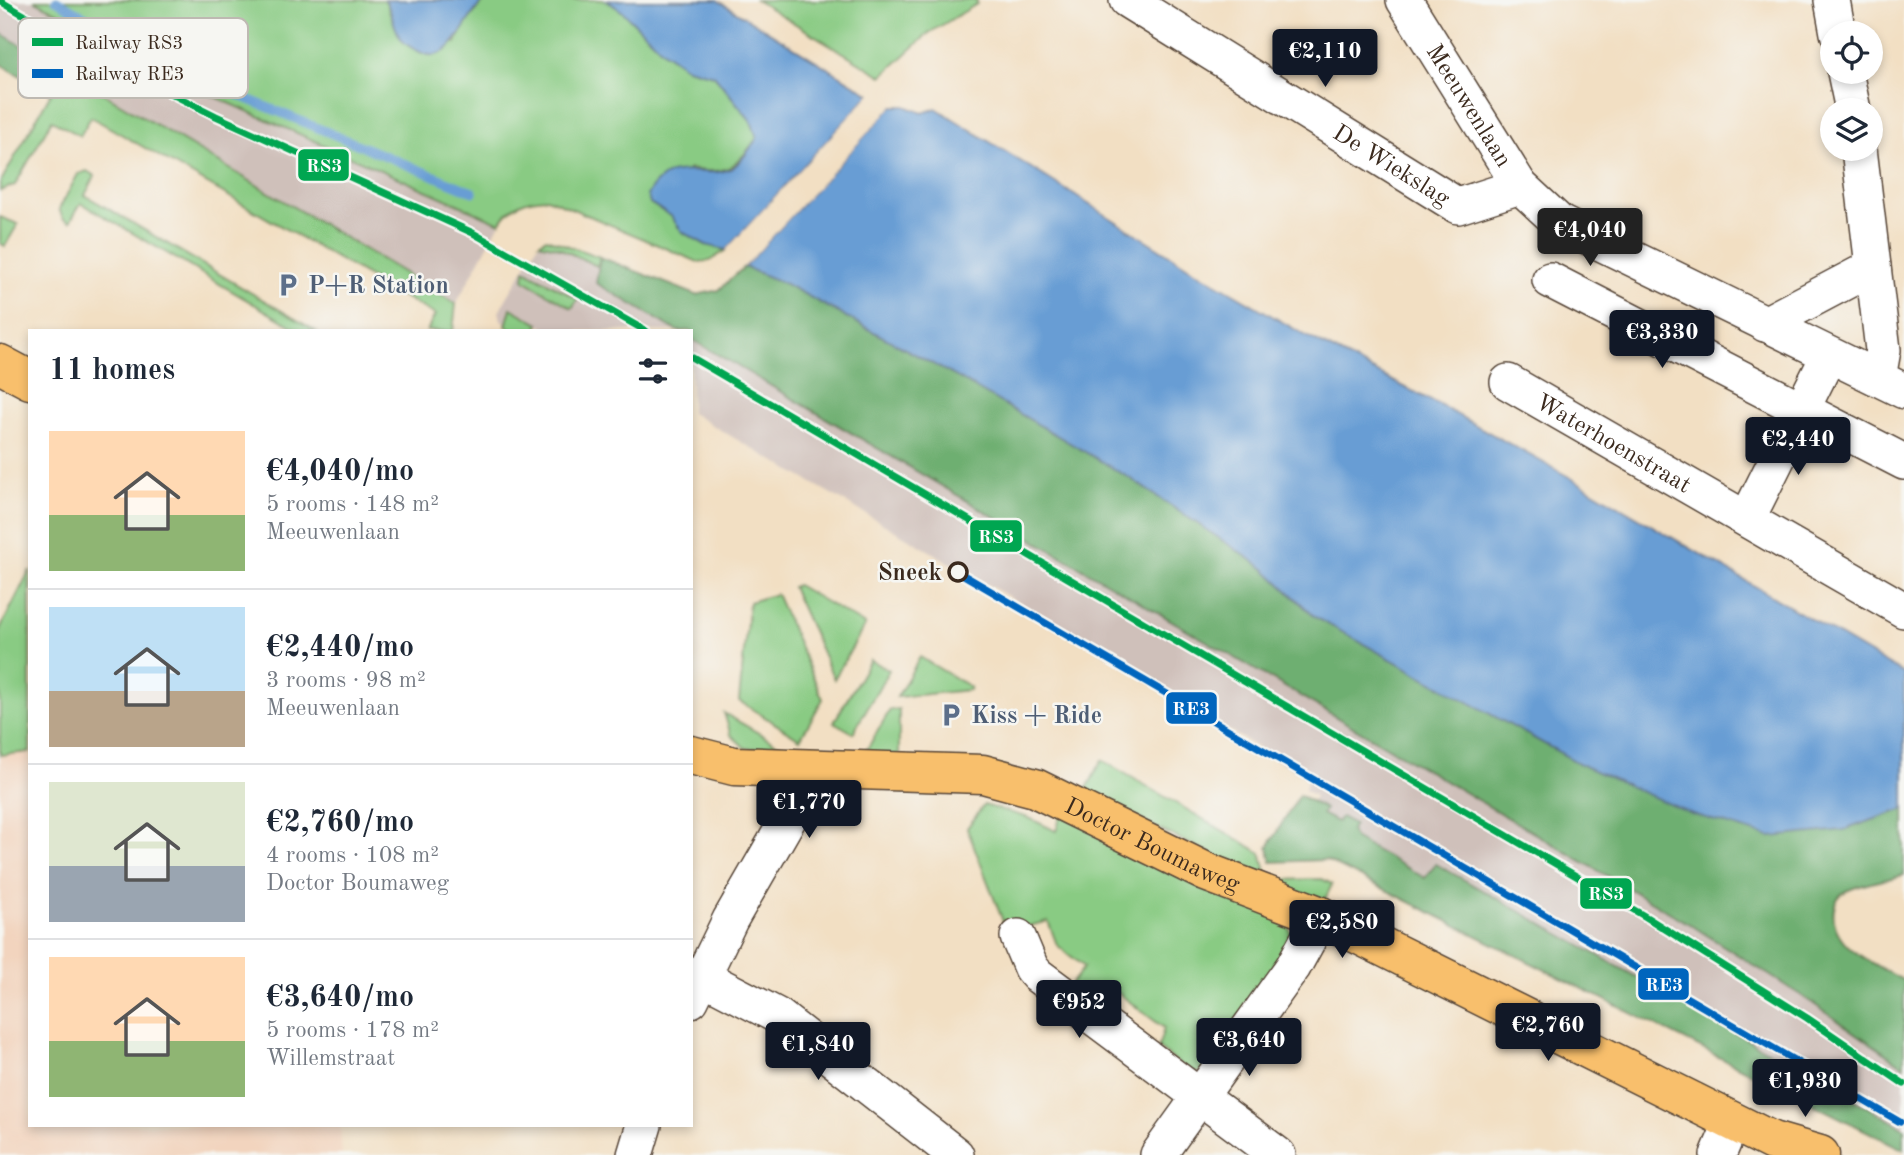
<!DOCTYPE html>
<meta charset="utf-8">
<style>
body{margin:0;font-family:"Old Standard TT",serif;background:#f2f2f3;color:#1f2937;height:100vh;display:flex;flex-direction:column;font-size:26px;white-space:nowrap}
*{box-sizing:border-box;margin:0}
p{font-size:23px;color:#747a83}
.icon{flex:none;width:38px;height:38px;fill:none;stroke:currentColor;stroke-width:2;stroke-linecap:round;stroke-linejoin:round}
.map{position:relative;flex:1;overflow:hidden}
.drawer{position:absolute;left:28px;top:329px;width:665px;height:798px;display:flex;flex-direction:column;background:#fff;border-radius:0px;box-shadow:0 4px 10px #0003}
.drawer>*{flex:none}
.buttons{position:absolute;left:1820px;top:21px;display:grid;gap:14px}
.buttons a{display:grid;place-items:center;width:63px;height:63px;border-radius:50%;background:#fff;box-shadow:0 4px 10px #0003;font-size:35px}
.price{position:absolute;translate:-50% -60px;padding:0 16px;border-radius:7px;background:#111827;color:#fff;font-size:23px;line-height:46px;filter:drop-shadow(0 2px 4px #0008)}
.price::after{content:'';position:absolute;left:50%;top:42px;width:21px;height:16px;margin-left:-10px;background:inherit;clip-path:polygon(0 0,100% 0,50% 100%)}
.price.selected{background:#222;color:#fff}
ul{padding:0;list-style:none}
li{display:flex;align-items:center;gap:21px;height:175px;padding:0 21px}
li+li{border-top:2px solid #e0e1e3}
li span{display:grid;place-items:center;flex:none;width:196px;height:140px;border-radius:0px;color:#555}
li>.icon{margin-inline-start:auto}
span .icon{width:84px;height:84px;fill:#fffc;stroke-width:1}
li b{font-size:30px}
h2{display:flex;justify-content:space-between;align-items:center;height:84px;padding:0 21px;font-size:30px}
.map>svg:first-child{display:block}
</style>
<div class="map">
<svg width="1904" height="1155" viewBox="0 0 1904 1155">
<rect width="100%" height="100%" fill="#f6f6f2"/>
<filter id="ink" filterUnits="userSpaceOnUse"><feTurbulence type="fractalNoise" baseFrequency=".0143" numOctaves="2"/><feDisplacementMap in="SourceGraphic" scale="14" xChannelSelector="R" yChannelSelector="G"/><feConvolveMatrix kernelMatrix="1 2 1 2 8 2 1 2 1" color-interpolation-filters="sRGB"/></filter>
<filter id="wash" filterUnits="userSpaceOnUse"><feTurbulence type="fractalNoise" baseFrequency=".00686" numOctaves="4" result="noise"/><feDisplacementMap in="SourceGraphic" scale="28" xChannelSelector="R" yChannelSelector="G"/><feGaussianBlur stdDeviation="1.57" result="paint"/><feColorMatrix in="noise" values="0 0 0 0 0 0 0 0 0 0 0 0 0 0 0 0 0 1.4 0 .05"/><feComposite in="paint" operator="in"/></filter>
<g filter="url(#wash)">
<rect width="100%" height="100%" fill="#f2dfc3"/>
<polygon fill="#f2d4be" points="30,618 30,1125 340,1125 342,1155 0,1155 0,674"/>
<g fill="#cfc0ba">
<polygon points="0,0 34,0 211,95 500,223 456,304 0,33"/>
<polygon points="539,243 557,246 597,266 597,283 677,331 550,331 540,325 536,331 516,331 501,320 499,311"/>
<polygon points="691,339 1691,925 1802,996 1904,1066 1904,1130 1437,864 1425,878 1354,838 1351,830 1354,825 1338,823 1322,814 1324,809 1312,802 1315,796 1305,790 1307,778 1056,624 691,413"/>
</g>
<g fill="#89cb83" stroke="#627a50" stroke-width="2">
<path d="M34 0H385L396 28 456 43 463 26 485 0H606L623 12 664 52 687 68 714 75 751 120 757 138C734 169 728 175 689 169L650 203 671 216 682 232 706 245 726 250 710 261 698 262 547 198C526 199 511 204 500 223L211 95Z"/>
<polygon points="756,0 977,0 977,4 929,33 882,76"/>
<polygon points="64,70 456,304 453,331 427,331 435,315 91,117 80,136 52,120 15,185 0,191 0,183"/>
<polygon points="87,171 95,176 85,195 316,331 300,331 81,203 70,222 63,218 59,209 78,174"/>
<polygon points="0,217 18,224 5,246 0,243"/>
<polygon points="546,238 600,257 597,266 557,247 539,243"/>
<polygon points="525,270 578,299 572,308 524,280"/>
<polygon points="511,308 539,324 536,331 514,331 506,326"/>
<polygon points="30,570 30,752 0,755 0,629"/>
<polygon points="797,585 865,625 834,679 792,587"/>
<polygon points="776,594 823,699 800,739 739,701 749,602"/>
<polygon points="920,657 970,687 969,690 897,697"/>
<polygon points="870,660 889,670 853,733 834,722"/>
<polygon points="899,709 899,756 863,756 890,710"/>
<polygon points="724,713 786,749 745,748 731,735"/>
<polygon points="1102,760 1261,853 1266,871 1250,872 1084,794"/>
<polygon points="984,805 1029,818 1056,831 1061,815 1288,924 1293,939 1205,1071 1192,1073 1158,1048 1164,1028 1118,993 1113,992 1107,1011 1071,984 1084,967 1057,945 1048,921 1007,932 967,828"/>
<polygon points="1322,879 1332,884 1324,902 1267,880"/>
</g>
<g fill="#6eaf71" stroke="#546c48" stroke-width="2">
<polygon points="0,33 64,70 50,93 0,64"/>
<path d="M600 257 696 295 719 290 744 267 784 283 957 377 1128 477 1265 569 1315 617 1586 767 1844 830 1904 809V875C1885 880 1864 883 1846 891 1840 894 1835 901 1834 908 1828 947 1877 965 1904 981V1066L1802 996 1691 925 691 339V331H677L596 283Z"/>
<polygon points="1299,795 1325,809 1322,814 1337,822 1341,817 1354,824 1351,830 1354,838 1425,878 1436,864 1904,1128 1904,1150 1326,860 1272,862 1268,847"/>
</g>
<g fill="#689dd4" stroke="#526479" stroke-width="2">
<path d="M385 0H485C465 15 452 69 420 52 414 49 405 45 402 40 393 29 393 12 385 0Z"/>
<path d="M606 0H717L870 94 726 250 706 245 682 232 671 216 650 203 647 195C671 153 702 182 732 168 742 162 750 148 757 138L751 121 714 75 687 68 664 52 623 12Z"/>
<polygon points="892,106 905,106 923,113 936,108 1190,268 1310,338 1443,407 1571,478 1904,674 1904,809 1844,830 1770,837 1692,814 1586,767 1315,617 1265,569 1128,477 957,377 784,283 744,267"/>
</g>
<g fill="#f2dfc3">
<polygon points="873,91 873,96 728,252 726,250"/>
<polygon points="895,103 744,267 742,264 890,104"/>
</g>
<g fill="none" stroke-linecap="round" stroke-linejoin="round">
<polyline stroke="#689dd4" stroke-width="9" points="56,0 129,42 223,89 473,192"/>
</g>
</g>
<g filter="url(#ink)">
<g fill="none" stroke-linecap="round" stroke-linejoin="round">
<g stroke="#564537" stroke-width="38">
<g id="minor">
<path id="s1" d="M1127 0 1458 206 1520 186"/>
<path id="s2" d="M1404 0 1520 186 1560 223 1904 391"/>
<polyline points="1832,0 1838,33"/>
<polyline points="1845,72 1853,110"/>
<polyline points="1859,149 1883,350 1878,378"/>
<polyline points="1550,280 1904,462"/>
<polyline points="1765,324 1873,267"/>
<path id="s3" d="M1508 382 1904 610"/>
<polyline points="1747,519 1828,357"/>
<polyline points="1018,937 1031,968 1037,975 1278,1155"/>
<polyline points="701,976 778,1016 956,1155"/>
<polyline points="691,1000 730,920 816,771"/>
<polyline points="635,1155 644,1125"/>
<polyline points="1158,1155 1293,967 1321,916"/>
<polyline points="1718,1155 1732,1122"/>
</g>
</g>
<g stroke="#564537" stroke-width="41">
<g id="major">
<polyline points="0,364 30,380"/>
<path id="s4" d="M691 755 734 766 983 774 1035 788 1206 872 1321 916 1772 1141 1820 1155"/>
</g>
</g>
<use href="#minor" stroke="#fff" stroke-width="35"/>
<use href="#major" stroke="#f8bf6c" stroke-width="38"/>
<g stroke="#f6f6f2" stroke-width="12">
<g id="rail-1">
<polyline points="0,1 88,52 216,116 473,233 646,331"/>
<polyline points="691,357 1646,917 1807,1018 1904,1084"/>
</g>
</g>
<g stroke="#f6f6f2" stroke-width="12">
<polyline id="rail-2" points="955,570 1900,1122"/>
</g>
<use href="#rail-1" stroke="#00a651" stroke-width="7"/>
<use href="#rail-2" stroke="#0065bd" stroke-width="7"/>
</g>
</g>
<defs>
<g id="parking-bare" transform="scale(1.89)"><path d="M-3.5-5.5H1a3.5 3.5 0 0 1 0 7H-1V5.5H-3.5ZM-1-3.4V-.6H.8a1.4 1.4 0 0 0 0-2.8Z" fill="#5c6f8a" stroke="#f6f6f2" stroke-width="2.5" paint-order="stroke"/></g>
</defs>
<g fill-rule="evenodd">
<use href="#parking-bare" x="288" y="285"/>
<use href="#parking-bare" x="951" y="715"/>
</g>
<circle fill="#f6f6f2" stroke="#3b2a1e" stroke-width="3.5" cx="958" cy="572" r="9"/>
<g text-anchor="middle" stroke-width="5" stroke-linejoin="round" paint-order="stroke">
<g font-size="24" fill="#3b2a1e" stroke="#f6f6f2">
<text dy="8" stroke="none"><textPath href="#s2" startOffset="124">Meeuwenlaan</textPath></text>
<text dy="8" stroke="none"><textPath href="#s1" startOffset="312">De Wiekslag</textPath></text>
<text dy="8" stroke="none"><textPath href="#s3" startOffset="122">Waterhoenstraat</textPath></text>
<text dy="8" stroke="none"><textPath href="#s4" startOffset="478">Doctor Boumaweg</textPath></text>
</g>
<g font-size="24" font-weight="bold" fill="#4e5e75" stroke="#f6f6f2" text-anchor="start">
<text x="308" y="293">P+R Station</text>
<text x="971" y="723">Kiss + Ride</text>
</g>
<g font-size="24" font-weight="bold" fill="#3b2a1e" stroke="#f6f6f2" text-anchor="end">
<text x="942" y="580">Sneek</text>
</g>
</g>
<rect x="18" y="18" width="230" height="80" rx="10" fill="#f6f6f2" stroke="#beb9b2" stroke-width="2"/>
<rect x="32" y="38" width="31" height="8" fill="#00a651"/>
<rect x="32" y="69" width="31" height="9" fill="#0065bd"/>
<g font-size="19" fill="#3b2a1e">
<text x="75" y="49">Railway RS3</text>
<text x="75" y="80">Railway RE3</text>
</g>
<g stroke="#f6f6f2" stroke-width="2.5">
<rect x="297" y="148" width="53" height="34" rx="7" fill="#00a651"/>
<rect x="969" y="519" width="54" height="34" rx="7" fill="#00a651"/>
<rect x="1165" y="691" width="53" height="34" rx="7" fill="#0065bd"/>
<rect x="1579" y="877" width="54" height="33" rx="7" fill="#00a651"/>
<rect x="1637" y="967" width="53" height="34" rx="7" fill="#0065bd"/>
</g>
<g font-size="19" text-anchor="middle" font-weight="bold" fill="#fff">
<text x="324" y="172">RS3</text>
<text x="996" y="543">RS3</text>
<text x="1191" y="715">RE3</text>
<text x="1606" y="900">RS3</text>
<text x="1664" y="991">RE3</text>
</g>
</svg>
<div class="buttons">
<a><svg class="icon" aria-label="locate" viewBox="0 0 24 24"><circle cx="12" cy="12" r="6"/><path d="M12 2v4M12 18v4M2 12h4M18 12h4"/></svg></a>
<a><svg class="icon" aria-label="layers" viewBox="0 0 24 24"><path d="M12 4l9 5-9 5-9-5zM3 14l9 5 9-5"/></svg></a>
</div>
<b class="price" style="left:1325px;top:89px">€2,110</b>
<b class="price selected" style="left:1590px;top:268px">€4,040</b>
<b class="price" style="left:1662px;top:370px">€3,330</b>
<b class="price" style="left:1798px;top:477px">€2,440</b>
<b class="price" style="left:809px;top:840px">€1,770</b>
<b class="price" style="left:1342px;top:960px">€2,580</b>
<b class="price" style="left:1079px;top:1040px">€952</b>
<b class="price" style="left:1548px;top:1063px">€2,760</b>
<b class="price" style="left:1249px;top:1078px">€3,640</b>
<b class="price" style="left:818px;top:1082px">€1,840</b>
<b class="price" style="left:1805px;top:1119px">€1,930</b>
<section class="drawer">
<h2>11 homes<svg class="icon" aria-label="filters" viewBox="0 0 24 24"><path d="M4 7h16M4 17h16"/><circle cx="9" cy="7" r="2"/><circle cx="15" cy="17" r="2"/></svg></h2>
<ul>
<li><span style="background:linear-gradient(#ffd9b3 60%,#8fb573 0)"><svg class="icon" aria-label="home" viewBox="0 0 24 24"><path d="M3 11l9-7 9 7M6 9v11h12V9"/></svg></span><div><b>€4,040/mo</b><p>5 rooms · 148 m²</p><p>Meeuwenlaan</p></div></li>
<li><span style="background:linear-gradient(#bfe0f5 60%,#b9a48a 0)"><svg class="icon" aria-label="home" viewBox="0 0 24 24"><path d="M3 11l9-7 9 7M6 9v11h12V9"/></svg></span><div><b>€2,440/mo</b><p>3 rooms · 98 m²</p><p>Meeuwenlaan</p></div></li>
<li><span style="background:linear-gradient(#dfe7d0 60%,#9aa5b1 0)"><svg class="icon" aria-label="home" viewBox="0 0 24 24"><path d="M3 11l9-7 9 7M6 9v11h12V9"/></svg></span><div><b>€2,760/mo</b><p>4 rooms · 108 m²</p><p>Doctor Boumaweg</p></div></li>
<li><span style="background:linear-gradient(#ffd9b3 60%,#8fb573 0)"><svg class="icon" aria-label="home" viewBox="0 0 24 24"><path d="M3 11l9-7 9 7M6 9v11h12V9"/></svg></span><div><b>€3,640/mo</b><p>5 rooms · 178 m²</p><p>Willemstraat</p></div></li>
</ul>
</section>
</div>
